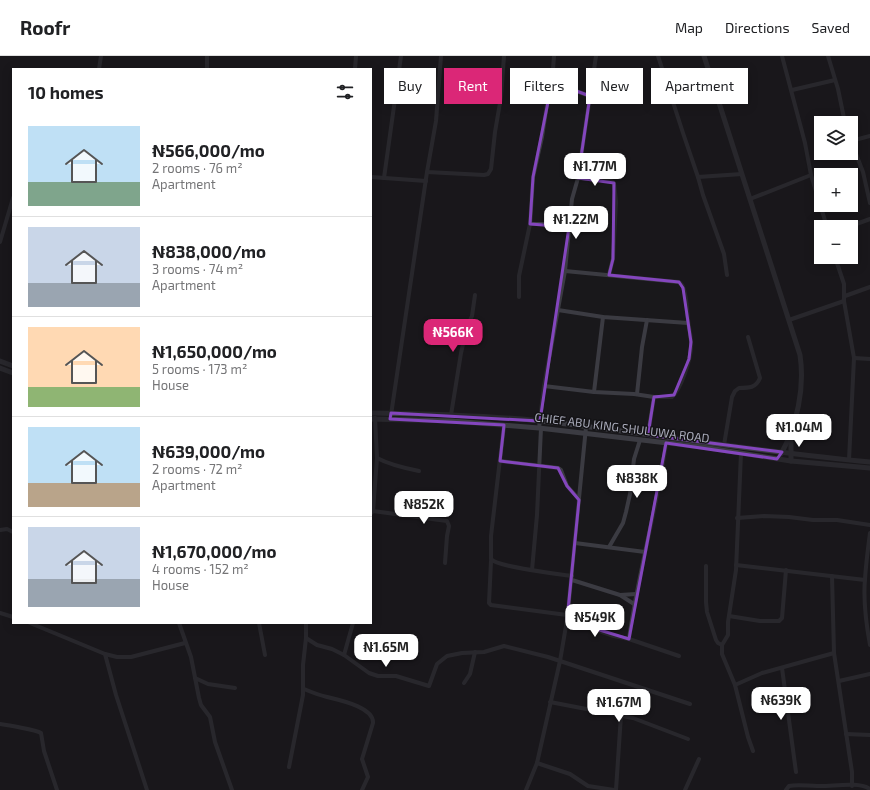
<!DOCTYPE html>
<meta charset="utf-8">
<style>
body{margin:0;font-family:"Exo 2",sans-serif;background:#f6f6f6;color:#202124;height:100vh;display:flex;flex-direction:column;font-size:15px;white-space:nowrap}
*{box-sizing:border-box;margin:0}
p{font-size:13px;color:#757577}
.icon{flex:none;width:22px;height:22px;fill:none;stroke:currentColor;stroke-width:2;stroke-linecap:round;stroke-linejoin:round}
.map{position:relative;flex:1;overflow:hidden}
.panel{position:absolute;left:12px;top:12px;width:360px;height:556px;display:flex;flex-direction:column;background:#fff;border-radius:0px;box-shadow:0 2px 10px #0003}
.panel>*{flex:none}
.banner{position:absolute;left:384px;top:12px;width:380px;height:36px;display:flex;gap:8px}
.controls{position:absolute;left:814px;top:60px;display:grid;gap:8px}
.controls a{display:grid;place-items:center;width:44px;height:44px;border-radius:0px;background:#fff;box-shadow:0 2px 10px #0003;font-size:20px}
.price{position:absolute;translate:-50% -34px;padding:0 9px;border-radius:8px;background:#fff;color:#222;font-size:13px;line-height:26px;filter:drop-shadow(0 1px 2px #0008)}
.price::after{content:'';position:absolute;left:50%;top:24px;width:12px;height:9px;margin-left:-6px;background:inherit;clip-path:polygon(0 0,100% 0,50% 100%)}
.price.active{background:#db2777;color:#fff}
ul{padding:0;list-style:none}
li{display:flex;align-items:center;gap:12px;height:100px;padding:0 16px}
li+li{border-top:1px solid #e0e0e0}
li span{display:grid;place-items:center;flex:none;width:112px;height:80px;border-radius:0px;color:#555}
li>.icon{margin-inline-start:auto}
span .icon{width:48px;height:48px;fill:#fffc;stroke-width:1}
li b{font-size:17px}
h2{display:flex;justify-content:space-between;align-items:center;height:48px;padding:0 16px;font-size:17px}
.tag{padding:0 14px;border-radius:0px;background:#fff;box-shadow:0 2px 10px #0003;font-size:14px;line-height:36px}
.tag.active{background:#db2777;color:#fff}
header{display:flex;align-items:center;gap:24px;box-sizing:border-box;height:56px;padding:0 20px;background:#fff;border-bottom:1px solid #e0e0e0}
header strong{font-size:19px}
nav{display:flex;gap:22px;margin-inline-start:auto;font-size:14px}
.map>svg:first-child{display:block}
</style>
<header>
<strong>Roofr</strong>
<nav><a>Map</a><a>Directions</a><a>Saved</a></nav>
</header>
<div class="map">
<svg width="870" height="734" viewBox="0 0 870 734">
<rect width="100%" height="100%" fill="#19181b"/>
<g fill="none" stroke-linecap="round" stroke-linejoin="round">
<g stroke="#3b3b42" stroke-width="4">
<polyline points="441,0 436,65 427,116 484,119 488,118 491,113 495,76 501,41 504,0"/>
<polyline points="658,0 683,77 698,121 742,118"/>
<polyline points="828,0 838,33 845,67"/>
<polyline points="99,13 101,0"/>
<polyline points="207,13 207,0"/>
<polyline points="355,13 356,0"/>
<polyline points="552,26 590,40"/>
<polyline points="792,34 835,24"/>
<polyline points="851,85 863,116 870,147"/>
<polyline points="851,85 870,80"/>
<polyline points="811,119 827,171"/>
<polyline points="371,121 426,125"/>
<polyline points="698,121 703,139 724,198 727,219"/>
<polyline points="384,122 401,0"/>
<polyline points="578,122 611,125 614,127 616,146 613,203 609,219"/>
<polyline points="750,143 811,119 805,87 782,0"/>
<polyline points="530,168 548,168 569,171"/>
<polyline points="848,171 870,163"/>
<polyline points="0,186 13,142"/>
<polyline points="845,240 870,231"/>
<polyline points="519,241 519,220 530,168 533,121 542,81 547,48 552,26 554,0"/>
<polyline points="844,245 854,302 849,404"/>
<polyline points="558,254 603,261 688,267"/>
<polyline points="789,264 844,245 844,228 835,201"/>
<polyline points="854,302 870,303"/>
<path d="M544 330 594 336 634 338 654 341H672C681 333 690 305 691 292 692 283 689 274 688 264 687 254 687 241 683 231 682 228 681 228 679 226L565 215"/>
<polyline points="594,336 603,261"/>
<polyline points="637,338 642,291 647,264"/>
<polyline points="391,359 427,116"/>
<polyline points="451,359 461,297 467,271 472,260 475,239"/>
<path d="M504 369 491 480V503C497 511 559 518 572 520"/>
<polyline points="539,372 544,330 565,215 572,143 578,122 596,0"/>
<polyline points="648,379 654,341"/>
<path d="M724 389 732 341 735 335 739 332C749 332 756 332 760 322L748 281"/>
<polyline points="741,397 736,514 728,566 728,579 722,589 722,598 735,629 748,681 753,695"/>
<path d="M377 402C390 409 404 412 419 415"/>
<polyline points="500,405 558,412 561,414 567,430 577,441 579,442"/>
<polyline points="373,455 447,465 449,470 447,480 445,507"/>
<polyline points="371,457 373,455 377,402 375,362"/>
<polyline points="737,462 764,460 789,461 813,464 837,464 870,469"/>
<polyline points="0,474 7,473 13,476"/>
<path d="M870 477C868 492 866 508 865 523 863 545 866 567 870 589"/>
<polyline points="575,487 645,496"/>
<polyline points="609,491 623,467 626,456 630,438 634,403 640,384"/>
<polyline points="491,505 489,547 491,549 567,559"/>
<polyline points="736,509 865,524"/>
<polyline points="706,510 706,546 707,556 716,584 718,587 722,589"/>
<polyline points="532,514 537,459 541,372"/>
<polyline points="832,520 834,597 852,716 852,730"/>
<polyline points="572,524 620,539 634,548"/>
<polyline points="620,539 636,538"/>
<polyline points="0,557 13,561"/>
<polyline points="729,560 760,565 779,565 782,562 786,514"/>
<polyline points="567,564 614,580 629,583 679,600"/>
<polyline points="30,567 105,598 116,639 147,734"/>
<polyline points="179,567 191,601 199,642 201,649 210,661 215,686 232,734"/>
<polyline points="259,567 265,599"/>
<polyline points="306,582 317,589 332,593 344,599 369,617 378,620 396,620 429,630 437,608 447,600 462,597 484,596 504,590 548,601 690,648"/>
<path d="M629 583C638 517 657 453 666 387"/>
<polyline points="105,598 117,601 131,601 185,587"/>
<polyline points="344,599 353,567"/>
<polyline points="782,612 796,716"/>
<polyline points="195,622 208,628 235,632"/>
<polyline points="839,625 870,618"/>
<polyline points="464,627 470,618 475,596"/>
<polyline points="735,629 762,617 834,597"/>
<path d="M304 633C311 636 319 639 327 641 339 644 374 651 373 667L362 703 368 721 362 734"/>
<polyline points="550,646 633,662 688,683"/>
<path d="M0 668C7 669 36 674 41 677L44 695 57 734"/>
<polyline points="846,678 870,679"/>
<polyline points="537,707 570,718 588,730 614,734"/>
<polyline points="289,711 303,639 303,609 306,582 306,567"/>
<polyline points="526,734 537,707 560,605 567,564 586,371"/>
<polyline points="616,734 621,659"/>
<polyline points="685,734 699,703"/>
<path d="M786 734 789 730C798 728 808 730 817 730 831 731 858 725 870 733"/>
</g>
<g stroke="#3b3b42" stroke-width="5">
<path d="M704 0 800 299C805 332 797 369 781 398"/>
<polyline points="0,305 13,310"/>
<polyline points="0,312 13,317"/>
<path d="M371 357C427 358 484 359 540 365 650 377 760 396 870 406"/>
<polyline points="371,363 452,365 539,372 702,391 791,405 870,412"/>
<polyline points="791,380 791,405"/>
</g>
</g>
<path d="M0 0H870V734H0ZM552 26 590 40 578 122 614 127 613 203 609 219 679 226 683 232 691 286 689 303 674 339 654 341 648 379 782 396 777 403 666 387 629 583 567 564 579 444 567 430 558 412 500 405 504 369 390 363 391 357 540 365 569 171 530 168 533 121Z" fill="#19181b" fill-opacity=".55" fill-rule="evenodd"/>
<path fill="none" stroke="#8446be" stroke-width="3" stroke-linejoin="round" d="M552 26 590 40 578 122 614 127 613 203 609 219 679 226 683 232 691 286 689 303 674 339 654 341 648 379 782 396 777 403 666 387 629 583 567 564 579 444 567 430 558 412 500 405 504 369 390 363 391 357 540 365 569 171 530 168 533 121Z"/>
<g text-anchor="middle" stroke-width="3" stroke-linejoin="round" paint-order="stroke">
<g font-size="12" fill="#aaacbb" stroke="#141316">
<text transform="translate(622 372) rotate(7)" y="4">CHIEF ABU KING SHULUWA ROAD</text>
</g>
</g>
</svg>
<div class="controls">
<a><svg class="icon" aria-label="layers" viewBox="0 0 24 24"><path d="M12 4l9 5-9 5-9-5zM3 14l9 5 9-5"/></svg></a>
<a>+</a>
<a>−</a>
</div>
<b class="price" style="left:595px;top:131px">₦1.77M</b>
<b class="price" style="left:576px;top:184px">₦1.22M</b>
<b class="price active" style="left:453px;top:297px">₦566K</b>
<b class="price" style="left:799px;top:392px">₦1.04M</b>
<b class="price" style="left:637px;top:443px">₦838K</b>
<b class="price" style="left:424px;top:469px">₦852K</b>
<b class="price" style="left:595px;top:582px">₦549K</b>
<b class="price" style="left:386px;top:612px">₦1.65M</b>
<b class="price" style="left:781px;top:665px">₦639K</b>
<b class="price" style="left:619px;top:667px">₦1.67M</b>
<div class="banner">
<a class="tag">Buy</a>
<a class="tag active">Rent</a>
<a class="tag">Filters</a>
<a class="tag">New</a>
<a class="tag">Apartment</a>
</div>
<section class="panel">
<h2>10 homes<svg class="icon" aria-label="filters" viewBox="0 0 24 24"><path d="M4 7h16M4 17h16"/><circle cx="9" cy="7" r="2"/><circle cx="15" cy="17" r="2"/></svg></h2>
<ul>
<li><span style="background:linear-gradient(#bfe0f5 70%,#7fa58c 0)"><svg class="icon" aria-label="home" viewBox="0 0 24 24"><path d="M3 11l9-7 9 7M6 9v11h12V9"/></svg></span><div><b>₦566,000/mo</b><p>2 rooms · 76 m²</p><p>Apartment</p></div></li>
<li><span style="background:linear-gradient(#c9d6e8 70%,#9aa5b1 0)"><svg class="icon" aria-label="home" viewBox="0 0 24 24"><path d="M3 11l9-7 9 7M6 9v11h12V9"/></svg></span><div><b>₦838,000/mo</b><p>3 rooms · 74 m²</p><p>Apartment</p></div></li>
<li><span style="background:linear-gradient(#ffd9b3 75%,#8fb573 0)"><svg class="icon" aria-label="home" viewBox="0 0 24 24"><path d="M3 11l9-7 9 7M6 9v11h12V9"/></svg></span><div><b>₦1,650,000/mo</b><p>5 rooms · 173 m²</p><p>House</p></div></li>
<li><span style="background:linear-gradient(#bfe0f5 70%,#b9a48a 0)"><svg class="icon" aria-label="home" viewBox="0 0 24 24"><path d="M3 11l9-7 9 7M6 9v11h12V9"/></svg></span><div><b>₦639,000/mo</b><p>2 rooms · 72 m²</p><p>Apartment</p></div></li>
<li><span style="background:linear-gradient(#c9d6e8 65%,#9aa5b1 0)"><svg class="icon" aria-label="home" viewBox="0 0 24 24"><path d="M3 11l9-7 9 7M6 9v11h12V9"/></svg></span><div><b>₦1,670,000/mo</b><p>4 rooms · 152 m²</p><p>House</p></div></li>
</ul>
</section>
</div>
